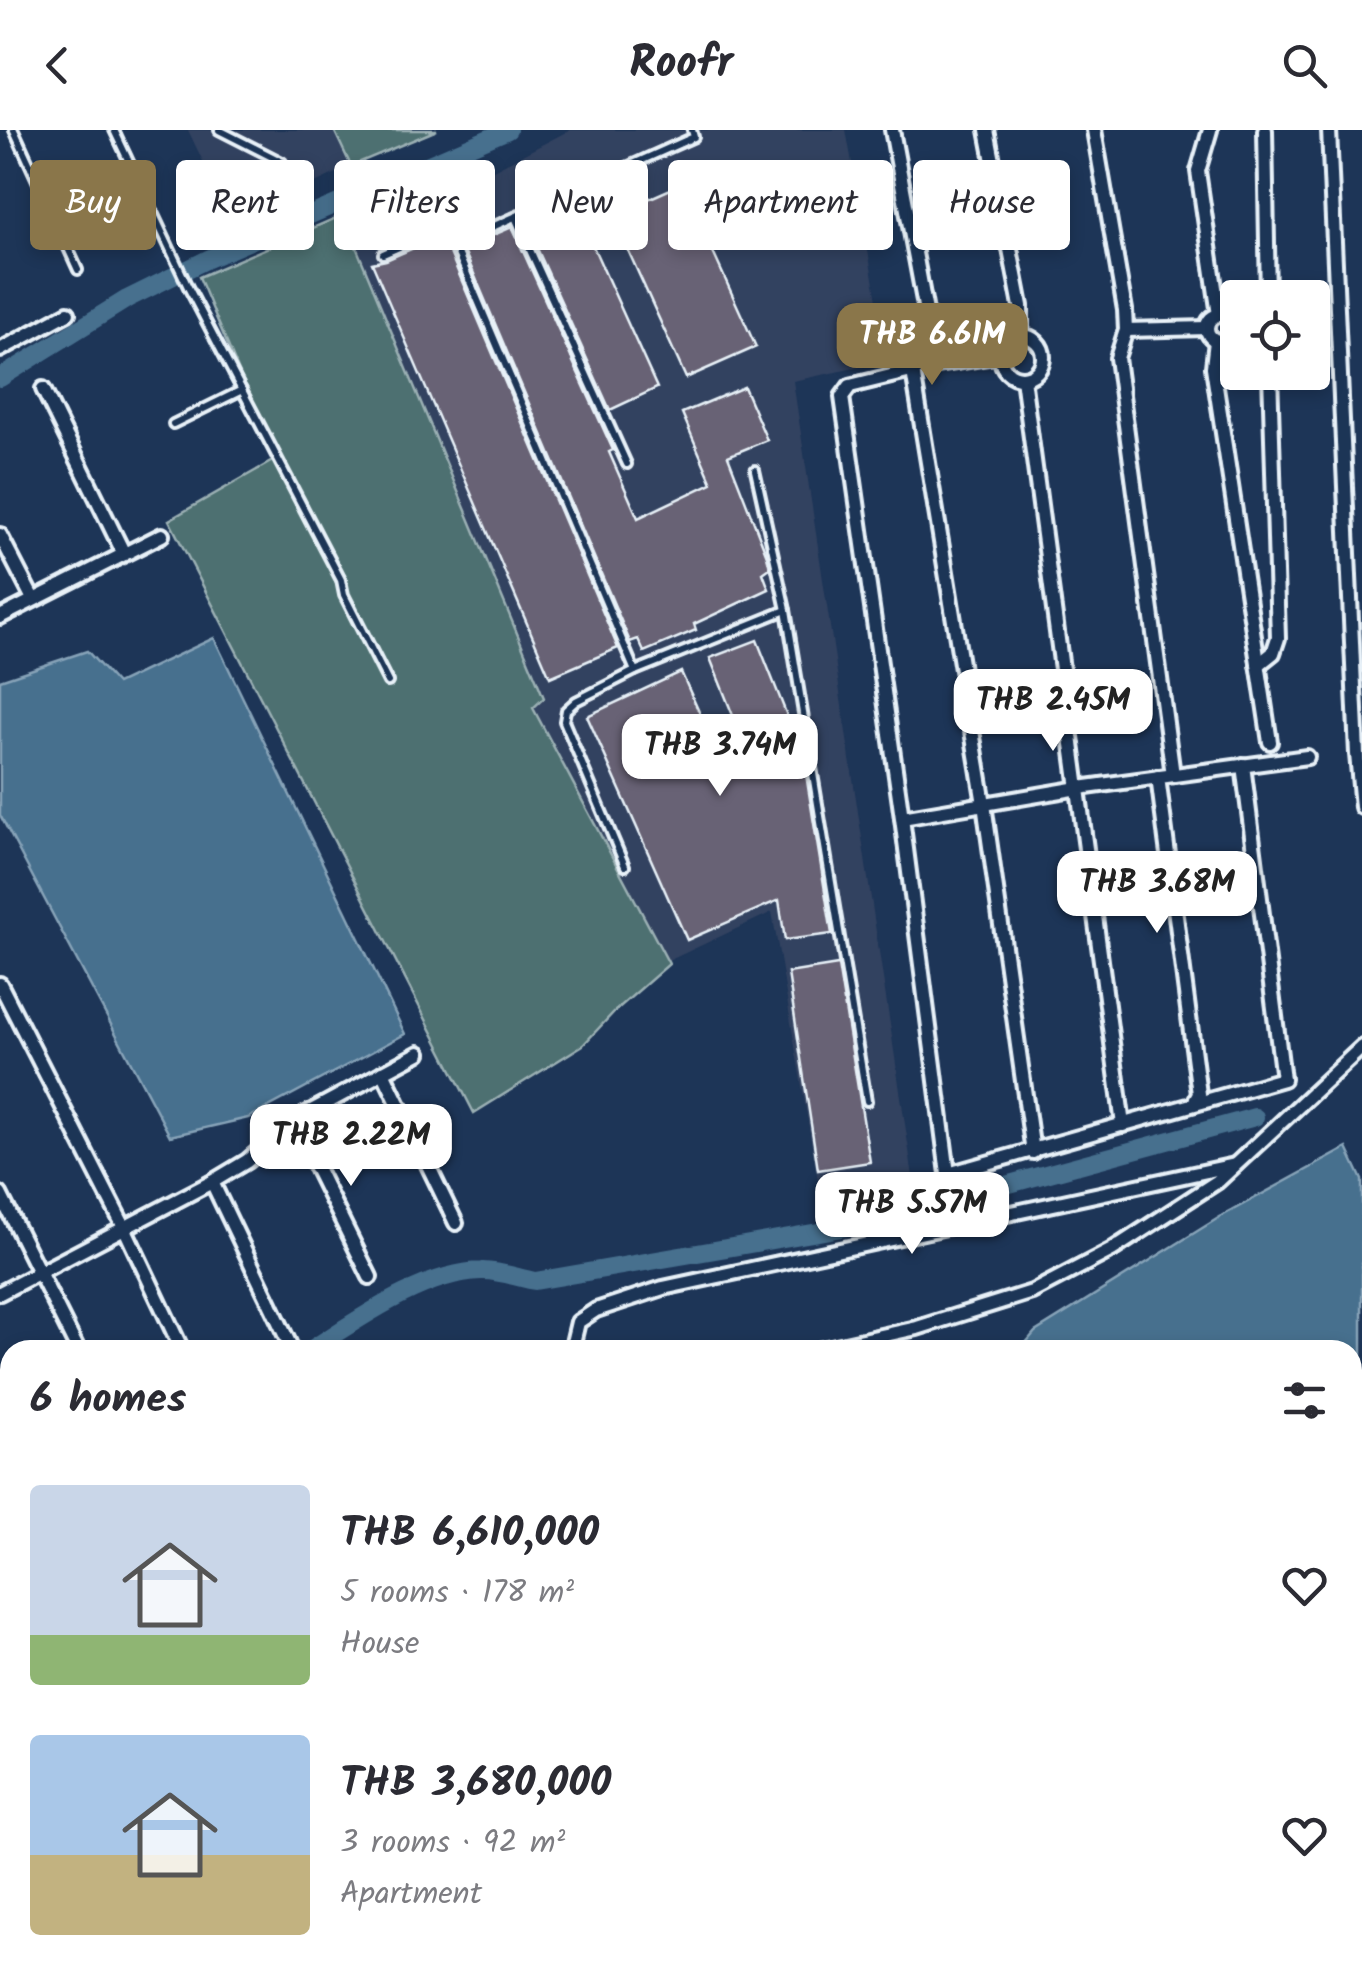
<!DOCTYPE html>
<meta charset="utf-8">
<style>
body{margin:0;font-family:Kalam,sans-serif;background:#f2f2f3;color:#2b2b33;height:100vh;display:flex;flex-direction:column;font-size:38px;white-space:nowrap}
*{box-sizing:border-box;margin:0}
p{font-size:32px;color:#7c7c81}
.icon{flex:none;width:55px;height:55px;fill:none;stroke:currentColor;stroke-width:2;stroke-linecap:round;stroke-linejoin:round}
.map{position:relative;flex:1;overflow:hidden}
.panel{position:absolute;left:0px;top:1210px;width:1362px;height:640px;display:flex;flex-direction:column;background:#fff;border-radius:30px 30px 0 0;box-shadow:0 5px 15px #0003}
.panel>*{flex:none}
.hud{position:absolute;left:30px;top:30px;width:1302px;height:90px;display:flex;gap:20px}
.tools{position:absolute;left:1220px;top:150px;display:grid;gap:20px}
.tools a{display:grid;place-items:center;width:110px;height:110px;border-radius:10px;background:#fff;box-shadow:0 5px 15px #0003;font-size:50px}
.price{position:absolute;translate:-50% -85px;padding:0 22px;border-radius:20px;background:#fff;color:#222;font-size:32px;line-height:65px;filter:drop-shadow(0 2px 5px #0008)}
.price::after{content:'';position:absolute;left:50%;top:60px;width:30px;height:22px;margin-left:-15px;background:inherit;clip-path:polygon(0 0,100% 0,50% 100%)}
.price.selected{background:#8a764a;color:#fff}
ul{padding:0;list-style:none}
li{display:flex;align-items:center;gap:30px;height:250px;padding:0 30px}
li span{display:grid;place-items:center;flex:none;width:280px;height:200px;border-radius:10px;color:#555}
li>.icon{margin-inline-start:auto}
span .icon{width:120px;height:120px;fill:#fffc;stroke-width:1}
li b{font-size:42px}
h2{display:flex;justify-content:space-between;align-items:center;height:120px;padding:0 30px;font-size:42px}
.chip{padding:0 35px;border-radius:10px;background:#fff;box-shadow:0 5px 15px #0003;font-size:35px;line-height:90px}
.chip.selected{background:#8a764a;color:#fff}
header{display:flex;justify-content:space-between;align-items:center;height:130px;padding:0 30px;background:#fff;font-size:45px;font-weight:700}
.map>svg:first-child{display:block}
</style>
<header><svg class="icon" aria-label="back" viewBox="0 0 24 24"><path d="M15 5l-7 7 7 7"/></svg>Roofr<svg class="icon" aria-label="search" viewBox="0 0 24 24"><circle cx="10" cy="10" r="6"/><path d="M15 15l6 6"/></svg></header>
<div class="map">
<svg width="1362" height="1850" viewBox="0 0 1362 1850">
<rect width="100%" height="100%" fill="#1d3557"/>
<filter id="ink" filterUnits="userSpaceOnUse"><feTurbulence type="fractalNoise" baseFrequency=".01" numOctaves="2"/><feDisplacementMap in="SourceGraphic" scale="20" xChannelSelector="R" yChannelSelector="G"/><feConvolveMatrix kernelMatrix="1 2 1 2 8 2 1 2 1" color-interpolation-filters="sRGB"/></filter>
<g filter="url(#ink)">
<g fill="#334260">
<polygon points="188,0 334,0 351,36 232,92"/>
<polygon points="570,0 846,0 888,231 793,251 916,1067 824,1085 772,782 668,831 533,577 544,567 347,95 439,48 461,57"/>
</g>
<g fill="#4e7071" stroke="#9bb0b4" stroke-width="2.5">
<polygon points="334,0 437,0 351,36"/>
<polygon points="336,88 347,95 544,568 533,578 669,834 614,882 583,915 474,983 169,390 276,329 199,147"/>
</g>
<g fill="#466f8e" stroke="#87a3b8" stroke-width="2.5">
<polygon points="214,508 405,904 248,988 170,1006 0,685 0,550 87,521 117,554"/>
<polygon points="1347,1018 1362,1050 1362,1850 1207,1850 1203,1840 1352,1840 1352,1220 1020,1220 1035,1202 1220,1087"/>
</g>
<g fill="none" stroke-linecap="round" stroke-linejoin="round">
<g stroke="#466f8e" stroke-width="18">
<polyline points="0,248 127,169 208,129 508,0"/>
<path d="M310 1220C358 1190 422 1143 481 1141 498 1140 518 1148 535 1151L859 1095 1255 987"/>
<polyline points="0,1408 10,1404"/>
</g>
</g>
<g fill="#676274" stroke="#e8f1f8" stroke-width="2.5">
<polygon points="682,54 756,217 686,248 612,85"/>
<polygon points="573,72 657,258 610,280 526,94"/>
<polygon points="512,97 613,320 609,322 638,388 712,353 682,283 744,257 767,310 728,326 767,426 770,438 763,443 769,459 694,494 696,500 644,522 638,509 630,512 463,118"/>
<polygon points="434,109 442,110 450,123 618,518 550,547 372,133 386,130"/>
<polygon points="757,510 803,626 832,804 785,810 779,770 687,810 587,586 681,542 713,613 740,603 710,528"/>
<polygon points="838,835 870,1032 818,1040 788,843"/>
</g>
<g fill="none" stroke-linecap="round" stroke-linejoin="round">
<g stroke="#e8f1f8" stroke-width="14">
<g id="service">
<polyline points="14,0 78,140"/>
<polyline points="114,0 188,157 341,450 344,465 388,552"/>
<polyline points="219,0 282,32"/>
<polyline points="515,87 627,334"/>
<polyline points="383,124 433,102 447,104 454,114"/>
<polyline points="173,294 242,260"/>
<polyline points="755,340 786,480 867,971"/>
<polyline points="635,541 454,114 694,7 692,0"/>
<polyline points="625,736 564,591 566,580 576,571 635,541 786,480"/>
</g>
</g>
<g stroke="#e8f1f8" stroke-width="20">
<g id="minor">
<polyline points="892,0 936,235"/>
<polyline points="987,0 1021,176 1021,206"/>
<polyline points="1094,0 1125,180 1126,200 1117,228 1173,645"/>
<polyline points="1210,0 1198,41 1219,185"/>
<polyline points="1265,0 1268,168"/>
<polyline points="1329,0 1357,624 1362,677"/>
<circle cx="1220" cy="198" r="13"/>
<polyline points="1126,200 1207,198"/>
<circle cx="1022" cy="227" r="21"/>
<polyline points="1216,211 1213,237 1270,612"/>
<polyline points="0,220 68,183"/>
<polyline points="1001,225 936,235 850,256 842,267 902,688 948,1044 1283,949 1243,635"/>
<polyline points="913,241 984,674 1033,1022"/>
<polyline points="1023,248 1123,995"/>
<polyline points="43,259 124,424"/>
<polyline points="0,405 33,469"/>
<polyline points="0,487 162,405"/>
<polyline points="1258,535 1273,523 1278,508 1270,242"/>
<polyline points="1158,647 1199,964 1194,973"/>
<polyline points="902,688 1079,658 1307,627"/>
<polyline points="0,854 124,1097 182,1220"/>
<polyline points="383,942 456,1093"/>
<polyline points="293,991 370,1147"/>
<polyline points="212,1052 289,1213"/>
<polyline points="0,1064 78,1220"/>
<polyline points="0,1163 212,1052 247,1031 293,991 419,923"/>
<polyline points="575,1220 573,1213 578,1192 596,1180 663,1158 1235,1035"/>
<polyline points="818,1220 917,1198 1032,1162 1112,1120 1218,1051 1362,917"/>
<polyline points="0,1274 10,1294"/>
<polyline points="0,1454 10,1479"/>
<polyline points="0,1840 4,1850"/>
<polyline points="122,1840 125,1850"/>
<polyline points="221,1840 225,1850"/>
<polyline points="329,1840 332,1850"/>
<polyline points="806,1840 810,1850"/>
<polyline points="1093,1840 1098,1850"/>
<polyline points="1121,1840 1127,1850"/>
<polyline points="587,1850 605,1840"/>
</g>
</g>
<g stroke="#e8f1f8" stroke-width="2.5" stroke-dasharray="2.5 8" stroke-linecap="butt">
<polyline points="1057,1840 1062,1850"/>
<polyline points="946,1850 972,1840"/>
</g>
<use href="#service" stroke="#1d3557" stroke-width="6"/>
<use href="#minor" stroke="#1d3557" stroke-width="12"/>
</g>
</g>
</svg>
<div class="tools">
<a><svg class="icon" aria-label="locate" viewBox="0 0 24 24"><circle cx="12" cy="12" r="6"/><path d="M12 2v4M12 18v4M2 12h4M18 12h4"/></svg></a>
</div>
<b class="price selected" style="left:932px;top:258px">THB 6.61M</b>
<b class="price" style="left:1053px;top:624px">THB 2.45M</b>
<b class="price" style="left:720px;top:669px">THB 3.74M</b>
<b class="price" style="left:1157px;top:806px">THB 3.68M</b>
<b class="price" style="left:351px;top:1059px">THB 2.22M</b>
<b class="price" style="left:912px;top:1127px">THB 5.57M</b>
<div class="hud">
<a class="chip selected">Buy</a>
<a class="chip">Rent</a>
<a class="chip">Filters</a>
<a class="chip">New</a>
<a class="chip">Apartment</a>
<a class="chip">House</a>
</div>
<section class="panel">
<h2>6 homes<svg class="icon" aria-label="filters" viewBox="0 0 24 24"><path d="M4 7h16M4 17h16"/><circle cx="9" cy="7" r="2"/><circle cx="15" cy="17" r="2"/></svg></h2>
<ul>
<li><span style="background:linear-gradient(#c9d6e8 75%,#8fb573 0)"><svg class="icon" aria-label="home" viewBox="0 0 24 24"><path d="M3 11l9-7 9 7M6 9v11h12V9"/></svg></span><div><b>THB 6,610,000</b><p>5 rooms · 178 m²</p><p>House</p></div><svg class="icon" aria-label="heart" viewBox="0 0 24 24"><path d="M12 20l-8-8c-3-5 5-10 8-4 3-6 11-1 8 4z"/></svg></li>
<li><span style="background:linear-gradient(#a9c7e8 60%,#c2b280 0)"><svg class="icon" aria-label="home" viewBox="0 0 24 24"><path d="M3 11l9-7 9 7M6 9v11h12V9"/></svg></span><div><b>THB 3,680,000</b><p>3 rooms · 92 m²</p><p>Apartment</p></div><svg class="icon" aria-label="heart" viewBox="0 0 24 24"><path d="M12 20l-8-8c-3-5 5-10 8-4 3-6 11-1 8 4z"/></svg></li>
</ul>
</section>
</div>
